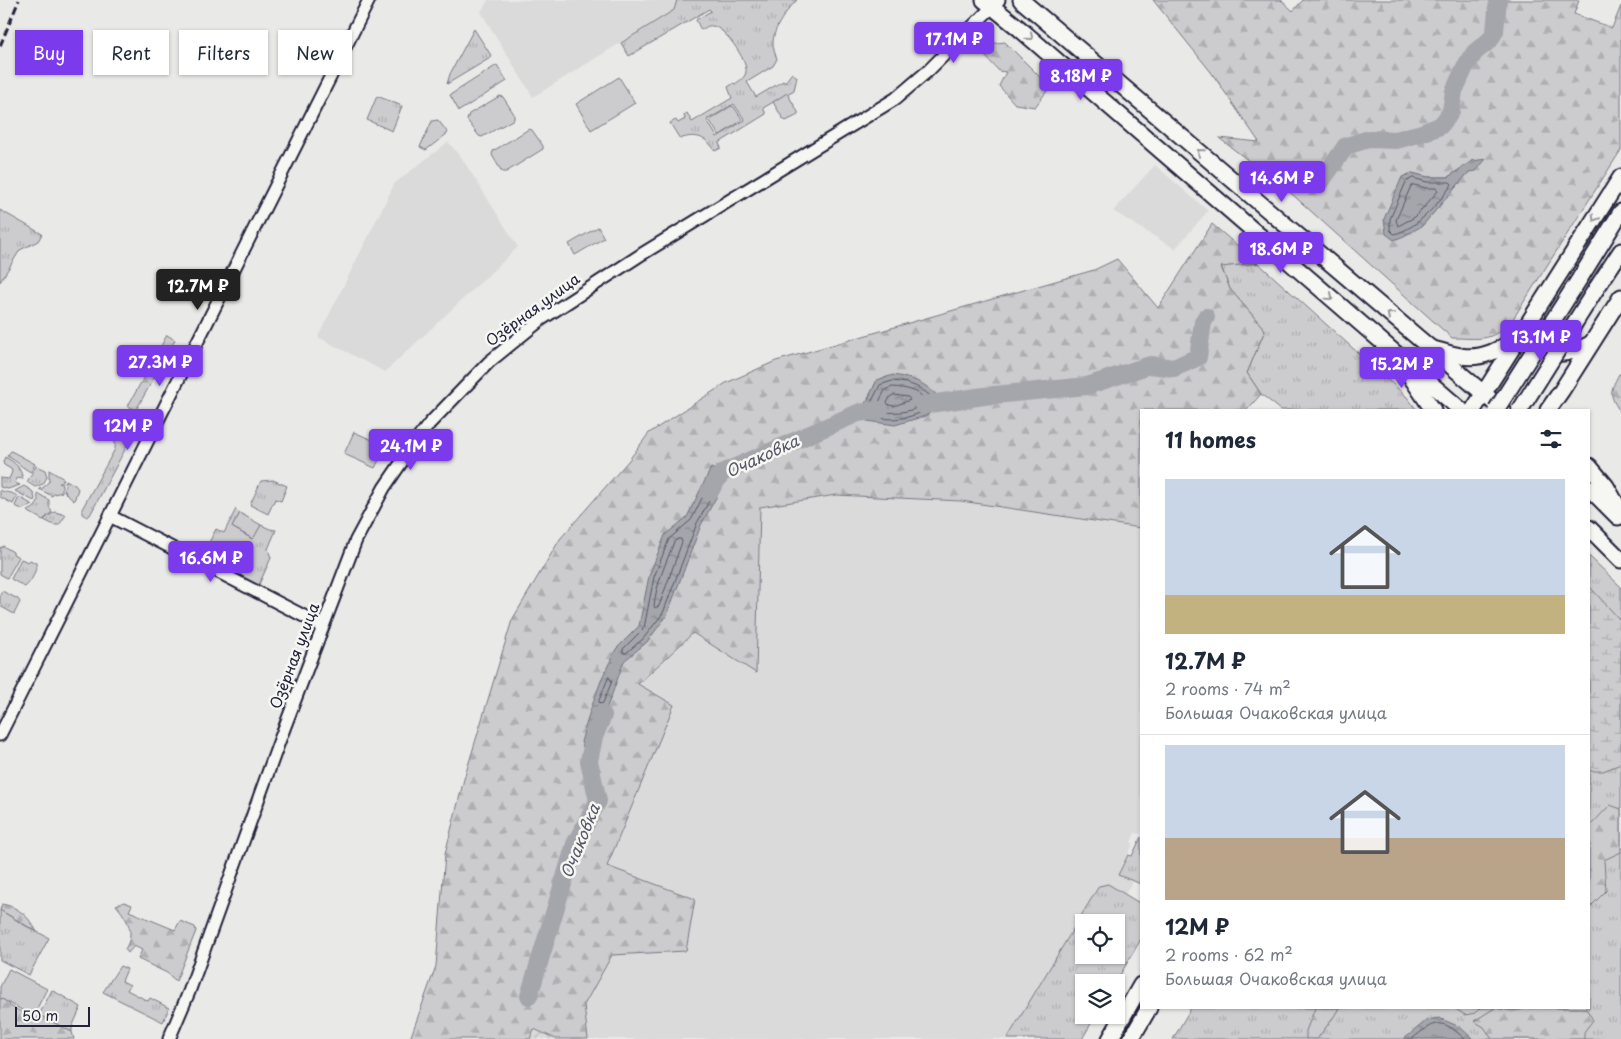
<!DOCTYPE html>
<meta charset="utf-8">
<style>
body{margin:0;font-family:"Playpen Sans",sans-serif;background:#f6f6f7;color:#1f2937;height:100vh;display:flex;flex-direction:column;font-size:19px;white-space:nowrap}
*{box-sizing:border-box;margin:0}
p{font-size:16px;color:#747a83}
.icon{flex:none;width:28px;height:28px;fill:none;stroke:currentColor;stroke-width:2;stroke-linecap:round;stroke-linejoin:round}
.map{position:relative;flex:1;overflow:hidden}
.sheet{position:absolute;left:1140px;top:409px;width:450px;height:600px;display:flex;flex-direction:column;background:#fff;border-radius:0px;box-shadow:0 1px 4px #0004}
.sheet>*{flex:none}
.hud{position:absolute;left:15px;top:30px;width:475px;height:45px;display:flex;gap:10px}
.fabs{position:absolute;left:1075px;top:914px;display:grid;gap:10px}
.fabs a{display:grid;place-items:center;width:50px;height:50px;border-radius:0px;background:#fff;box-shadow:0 1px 4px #0004;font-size:25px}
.scale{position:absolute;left:15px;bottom:12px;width:75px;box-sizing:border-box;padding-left:5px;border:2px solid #22223b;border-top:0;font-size:14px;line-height:18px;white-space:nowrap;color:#22223b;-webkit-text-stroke:4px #f6f6f2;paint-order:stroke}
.price{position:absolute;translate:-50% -42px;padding:0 11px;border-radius:5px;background:#7c3aed;color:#fff;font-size:16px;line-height:32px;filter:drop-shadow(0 1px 2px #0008)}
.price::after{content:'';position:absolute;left:50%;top:30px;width:15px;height:11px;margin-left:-8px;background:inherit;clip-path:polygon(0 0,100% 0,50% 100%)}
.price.selected{background:#222;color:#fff}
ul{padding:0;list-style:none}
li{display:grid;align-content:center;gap:10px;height:265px;padding:0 25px}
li+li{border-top:1px solid #e0e1e3}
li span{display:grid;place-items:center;height:155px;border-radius:0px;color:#555}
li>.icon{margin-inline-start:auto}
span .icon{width:90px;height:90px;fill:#fffc;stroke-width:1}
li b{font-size:21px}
h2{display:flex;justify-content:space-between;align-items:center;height:60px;padding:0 25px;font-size:21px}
.chip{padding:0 18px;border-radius:0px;background:#fff;box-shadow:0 1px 4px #0004;font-size:18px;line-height:45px}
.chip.selected{background:#7c3aed;color:#fff}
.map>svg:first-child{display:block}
</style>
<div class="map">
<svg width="1621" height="1039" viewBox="0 0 1621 1039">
<defs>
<pattern id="industrial-furrows" width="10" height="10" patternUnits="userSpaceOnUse" patternTransform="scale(1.25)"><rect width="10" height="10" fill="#dadada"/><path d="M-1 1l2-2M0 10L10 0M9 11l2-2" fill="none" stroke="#bbbbbc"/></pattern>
<pattern id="grass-tufts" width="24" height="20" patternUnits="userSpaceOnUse" patternTransform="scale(1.25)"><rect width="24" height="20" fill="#ccccce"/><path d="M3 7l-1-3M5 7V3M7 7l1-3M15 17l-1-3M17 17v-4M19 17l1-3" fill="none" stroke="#afafb2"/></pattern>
<pattern id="forest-firs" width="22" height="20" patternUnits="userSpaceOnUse" patternTransform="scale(1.25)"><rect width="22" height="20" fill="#ccccce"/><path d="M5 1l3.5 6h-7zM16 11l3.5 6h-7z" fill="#afafb2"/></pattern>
<pattern id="wetland-marsh" width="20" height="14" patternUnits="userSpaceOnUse" patternTransform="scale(1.25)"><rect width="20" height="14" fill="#ccccce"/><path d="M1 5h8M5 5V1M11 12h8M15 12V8" fill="none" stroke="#afafb2"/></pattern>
<pattern id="water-ripples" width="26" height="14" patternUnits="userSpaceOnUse" patternTransform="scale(1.25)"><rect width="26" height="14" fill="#a5a5ac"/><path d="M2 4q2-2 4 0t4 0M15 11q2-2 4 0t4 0" fill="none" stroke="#86868d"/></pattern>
</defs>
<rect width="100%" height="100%" fill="#e9e9e7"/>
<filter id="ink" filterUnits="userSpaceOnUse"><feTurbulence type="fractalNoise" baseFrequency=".02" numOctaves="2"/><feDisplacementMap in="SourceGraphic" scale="10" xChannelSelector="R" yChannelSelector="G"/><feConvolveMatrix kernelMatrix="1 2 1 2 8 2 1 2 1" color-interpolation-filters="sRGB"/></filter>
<g filter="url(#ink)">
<g fill="#dadada">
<polygon points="488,0 686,0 688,1 533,97 481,12"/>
<polygon points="448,142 461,157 518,247 385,372 318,337 395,183"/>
<polygon points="1155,165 1208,211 1175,249 1113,211"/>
<polygon points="836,495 961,501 1141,528 1141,831 1139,834 1135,833 1131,842 1133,844 1119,874 1133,880 1110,922 1084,922 1084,955 1046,1039 588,1039 584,1005 612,955 695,899 607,867 673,705 638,684 693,633 756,672 760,507"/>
</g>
<polygon fill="url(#industrial-furrows)" points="534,1028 556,1039 530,1039"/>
<g fill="url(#grass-tufts)" stroke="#777784" fill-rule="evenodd">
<path d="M677 0H797C787 10 773 28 773 43 773 48 775 54 777 59L773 66 747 82 756 97 783 81 785 82 792 73 797 77 794 90 763 108 766 114 719 143 721 148 715 151C707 137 695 133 680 139L670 123 676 120 678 123 685 119 684 115 687 113 692 122 732 98 728 87 734 83 735 84C739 81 745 78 746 72 748 61 724 26 712 26 708 25 705 28 701 30L696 20 711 11 709 9 629 56 621 43 674 10ZM734 104 745 120 717 137 707 120Z"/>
<polygon points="474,29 492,57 447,84 450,74"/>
<polygon points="377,96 402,106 392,131 367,120"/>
<polygon points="0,210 42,234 38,241 20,250 0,282"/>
<polygon points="1258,263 1407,397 1417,410 1281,410 1261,394 1247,373 1265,330 1230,289 1221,266"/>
<path d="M107 426 130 440 90 515 87 517 82 514V509L115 449C116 440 112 433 107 426Z"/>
<path d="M11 451 35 464 31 472C22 468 17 461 7 456Z"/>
<path d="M5 457C16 463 20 467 23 479L17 478 15 483 20 485 8 489 0 487V478L9 479 12 472 11 469 4 465 3 462Z"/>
<polygon points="36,466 45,470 47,477 43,484 35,487 27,482"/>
<polygon points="49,470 64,479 62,483 59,483 62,485 62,492 54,494 52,496 39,489 43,488 49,481"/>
<polygon points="66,480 75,485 78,489 74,501 65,493 66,492 64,491"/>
<polygon points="273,480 287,486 281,501 275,499 268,514 250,505 261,481"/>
<polygon points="24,486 32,491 35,498 34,501 15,491"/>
<path d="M0 490C7 494 10 491 17 496L13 504 0 497Z"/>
<path d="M37 493 49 500V506L52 512 43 520 27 511C36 509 40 502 37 493Z"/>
<polygon points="19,497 33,505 22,509 15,506"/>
<polygon points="236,509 240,513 232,527 252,539 261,525 270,529 276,530 268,549 271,558 256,591 247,587 239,571 204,552 216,529 224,533"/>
<polygon points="55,512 66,515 59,525 54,525 44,520 48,516"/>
<polygon points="3,546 13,552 13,554 19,557 7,578 0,574 0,547 2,548"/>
<polygon points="1589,556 1621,587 1621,1039 1173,1039 1191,1008 1589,1008"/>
<path d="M21 559 28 562 30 560 36 563C37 571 31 582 25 587L11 579Z"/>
<polygon points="2,591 18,599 20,602 14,614 0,606 0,595"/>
<polygon points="1141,837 1141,884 1118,875 1128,855 1132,856"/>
<path d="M1108 884 1141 904V939L1116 982H1084V1015H1096L1082 1039H1007L1099 886ZM1116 922V955H1084V922Z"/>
<polygon points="0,910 26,926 49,938 29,975 0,960"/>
<polygon points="120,966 127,969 122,981 130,985 127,990 148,1001 150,998 169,1008 163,1022 103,992"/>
<polygon points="52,990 81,1007 72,1027 72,1032 39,1015"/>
</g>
<g fill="url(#forest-firs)" stroke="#777784" fill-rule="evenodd">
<path d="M1153 0H1281L1293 11 1303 0H1579L1574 14 1612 28 1621 6V150L1511 322C1489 343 1480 338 1452 338L1293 195 1219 138 1259 142 1211 72ZM1485 160 1469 172 1422 226 1394 198 1402 178 1412 173 1428 177H1448L1472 161Z"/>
<polygon points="1005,42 1050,87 1035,107 1015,104 999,86 1006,72 999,71 985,56 989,44"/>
<path d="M1212 224 1258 263 1221 267 1230 289 1265 330 1247 373 1261 394 1247 410H1141V528L961 501 836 495 760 507 756 673 693 633 638 684 674 705 607 866 695 899 686 951 612 955 584 1005 588 1039H556L534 1029 530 1039H410L436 966 445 854 464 779 512 620 560 539 629 460 649 433 726 383 776 361 1094 270 1117 259 1158 308ZM877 380 945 403 858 413 868 399Z"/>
<polygon points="167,335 175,340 136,410 128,406"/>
<path d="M1619 374H1621V413C1609 395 1609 393 1619 374Z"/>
<polygon points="1610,805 1621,809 1621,852 1604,860 1606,891 1589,908 1589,827"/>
<path d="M124 902 132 905 129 911 175 930 180 921 195 927 196 931 176 981 167 973 138 959 142 950 134 946 128 953 125 949C136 933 127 918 116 905Z"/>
<path d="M2 904C19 907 29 917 37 932L0 910Z"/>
<polygon points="0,998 8,1002 10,1006 36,1020 39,1015 72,1032 74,1039 0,1039"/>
<polygon points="1315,1008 1339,1008 1333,1018 1317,1039 1306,1039 1306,1031"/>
<polygon points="1454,1008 1480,1008 1475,1013 1465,1015"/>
<polygon points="1495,1008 1513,1011 1531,1008 1582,1008 1587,1010 1593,1020 1584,1032 1584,1039 1492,1039 1484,1027 1474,1021"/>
</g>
<polygon fill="url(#wetland-marsh)" stroke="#777784" points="1589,586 1621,621 1621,764 1603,771 1589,771"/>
<g fill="#ccccce" stroke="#777784">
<polygon points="497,65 507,81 459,111 450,95"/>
<polygon points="619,77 635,103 591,130 576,104"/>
<polygon points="787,93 798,112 798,115 786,121 783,119 773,102"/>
<polygon points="500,96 503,97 514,114 514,119 482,137 479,136 467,120 469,114"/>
<polygon points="731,106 734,107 742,119 741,121 720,135 718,134 710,121 711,119"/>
<polygon points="438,120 448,133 426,150 420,147 432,121"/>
<polygon points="529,129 532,130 543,146 543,149 506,172 502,172 492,155 493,151"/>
<polygon points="598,227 604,238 575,255 569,244"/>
<polygon points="354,432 386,446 375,468 344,454"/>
<polygon points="240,513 261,525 253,539 232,527"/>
<polygon points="9,969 47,989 33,1016 0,998 0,987"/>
</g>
<g fill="url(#water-ripples)" stroke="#71717f">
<polygon points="1486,159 1476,171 1469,172 1422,226 1404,236 1394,240 1386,234 1384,219 1402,177 1412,173 1428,177 1448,177 1472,161"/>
<path d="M893 375C921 380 925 384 946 403L925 416 895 425 867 421 858 413 868 399 877 380Z"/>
<polygon points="711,468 722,473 724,483 701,525 667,615 647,642 624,661 611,697 594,738 589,761 581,742 590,711 602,678 616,649 639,626 649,576 665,535 687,517"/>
<polygon points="1439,1018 1460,1027 1473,1039 1404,1039 1427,1020"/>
</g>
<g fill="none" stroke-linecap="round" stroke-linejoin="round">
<g stroke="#565668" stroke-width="1">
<path d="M1413 178 1427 182H1450L1452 184C1439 203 1417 229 1394 234L1390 230V219L1406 182Z"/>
<polygon points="1414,185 1426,188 1436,188 1438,191 1415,217 1398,226 1396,220 1411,186"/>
<path d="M893 381C912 383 921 387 935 400L936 403C915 419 894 422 869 416L866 411 872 401 880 385Z"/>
<path d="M893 387C905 388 921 390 926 402 913 413 893 414 877 411L876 408 885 390Z"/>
<polygon points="894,395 908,397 910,400 894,406 889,405 887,403 890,397"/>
<polygon points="714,475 718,477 719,483 697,523 663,613 643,639 626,653 623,653 623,649 644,628 654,577 669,539 691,520"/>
<path d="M678 539H681L682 542 659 606 655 608 654 606C656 584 666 563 674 542Z"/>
<polygon points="609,677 612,681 603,703 600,704 599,701"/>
<path d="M1412 1039C1435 1020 1441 1017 1465 1039"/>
</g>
<g stroke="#a5a5ac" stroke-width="18">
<polyline points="1322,180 1346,146 1369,139 1396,140 1422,133 1440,126 1446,119 1451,111 1454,91 1465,67 1475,52 1490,40 1495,31 1498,0"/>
<polyline points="923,405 984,396 1087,386 1150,365 1174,368 1198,357 1203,322 1206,317"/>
<polyline points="709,492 722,473 858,413 880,410"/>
<polyline points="529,996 575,844 598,801 589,761 594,737 603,715"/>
</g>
<g stroke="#22223b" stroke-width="15">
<g id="minor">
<polyline points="110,516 323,626"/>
<polyline points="0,735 369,0"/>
<polyline points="169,1039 189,992 279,742 356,540 384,488 416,441 430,423 489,362 542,319 642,254 895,99 929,70 999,0"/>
</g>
</g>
<g stroke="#22223b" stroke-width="19">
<g id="major">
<polyline points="984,0 1020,29 1461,410"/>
<polyline points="1021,0 1503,410"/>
<polyline points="1580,278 1621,212"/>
<polyline points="1596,289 1621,251"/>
<path d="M1539 328C1542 361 1568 356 1590 344"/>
<path d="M1433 349C1442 351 1452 355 1461 356 1482 360 1501 349 1517 338"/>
<polyline points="1407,371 1433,410"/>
<polyline points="1473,410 1621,177"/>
<polyline points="1548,410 1562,390 1621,297"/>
<polyline points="1589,466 1606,486 1621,512"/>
<polyline points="1589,488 1618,517"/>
<polyline points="1589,528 1621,560"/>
<polyline points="1110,1039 1141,985"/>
<polyline points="1131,1039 1149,1008"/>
</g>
</g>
<use href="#minor" stroke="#f6f6f2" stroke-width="11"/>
<use href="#major" stroke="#f6f6f2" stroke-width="15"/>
<polyline stroke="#22223b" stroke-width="3" stroke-dasharray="8 4" stroke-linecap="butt" points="0,46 19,0"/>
<g stroke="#22223b" stroke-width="19" stroke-linecap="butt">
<g id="major-bridge">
<polyline points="1496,410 1580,278"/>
<polyline points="1520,410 1596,289"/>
</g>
</g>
<use href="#major-bridge" stroke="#f6f6f2" stroke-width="15"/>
</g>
<defs><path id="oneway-chevron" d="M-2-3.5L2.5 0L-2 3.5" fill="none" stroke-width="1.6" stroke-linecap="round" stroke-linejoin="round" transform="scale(1.25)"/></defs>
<g stroke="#9797a0">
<use href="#oneway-chevron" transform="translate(1030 37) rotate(41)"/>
<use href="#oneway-chevron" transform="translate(1200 152) rotate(-139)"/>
<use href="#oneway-chevron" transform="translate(1595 218) rotate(122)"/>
<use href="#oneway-chevron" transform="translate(1330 297) rotate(41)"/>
<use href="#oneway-chevron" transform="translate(1390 315) rotate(-139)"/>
</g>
</g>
<g text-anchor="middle" stroke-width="5" stroke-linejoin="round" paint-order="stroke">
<g font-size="15" fill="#22223b" stroke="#f6f6f2">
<text transform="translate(533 310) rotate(-36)" y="5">Озёрная улица</text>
<text transform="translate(295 656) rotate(-69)" y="5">Озёрная улица</text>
</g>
<g font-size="16" font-style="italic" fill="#565668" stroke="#f6f6f2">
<text transform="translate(762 456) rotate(-25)" y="6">Очаковка</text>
<text transform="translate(580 841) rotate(-68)" y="6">Очаковка</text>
</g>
</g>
</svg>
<div class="fabs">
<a><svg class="icon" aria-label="locate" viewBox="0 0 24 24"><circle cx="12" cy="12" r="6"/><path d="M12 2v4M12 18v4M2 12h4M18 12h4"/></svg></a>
<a><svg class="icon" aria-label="layers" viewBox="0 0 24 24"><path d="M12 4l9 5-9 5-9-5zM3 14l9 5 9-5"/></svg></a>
</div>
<div class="scale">50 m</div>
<b class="price" style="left:954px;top:64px">17.1M ₽</b>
<b class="price" style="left:1081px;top:101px">8.18M ₽</b>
<b class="price" style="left:1282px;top:203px">14.6M ₽</b>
<b class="price" style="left:1281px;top:274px">18.6M ₽</b>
<b class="price selected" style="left:198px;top:311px">12.7M ₽</b>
<b class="price" style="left:1541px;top:362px">13.1M ₽</b>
<b class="price" style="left:160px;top:387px">27.3M ₽</b>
<b class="price" style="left:1402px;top:389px">15.2M ₽</b>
<b class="price" style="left:128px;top:451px">12M ₽</b>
<b class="price" style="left:411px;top:471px">24.1M ₽</b>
<b class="price" style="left:211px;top:583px">16.6M ₽</b>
<div class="hud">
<a class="chip selected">Buy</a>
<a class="chip">Rent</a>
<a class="chip">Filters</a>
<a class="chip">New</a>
</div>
<section class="sheet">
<h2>11 homes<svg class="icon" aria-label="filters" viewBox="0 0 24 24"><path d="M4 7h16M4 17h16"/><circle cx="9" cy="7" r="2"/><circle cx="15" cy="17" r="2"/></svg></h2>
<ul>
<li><span style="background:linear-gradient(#c9d6e8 75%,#c2b280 0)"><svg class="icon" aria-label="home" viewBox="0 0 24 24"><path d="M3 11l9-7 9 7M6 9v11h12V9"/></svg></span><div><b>12.7M ₽</b><p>2 rooms · 74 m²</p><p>Большая Очаковская улица</p></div></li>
<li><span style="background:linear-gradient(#c9d6e8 60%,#b9a48a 0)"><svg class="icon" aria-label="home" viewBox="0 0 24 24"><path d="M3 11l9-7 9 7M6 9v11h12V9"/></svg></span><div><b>12M ₽</b><p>2 rooms · 62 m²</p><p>Большая Очаковская улица</p></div></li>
</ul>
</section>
</div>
